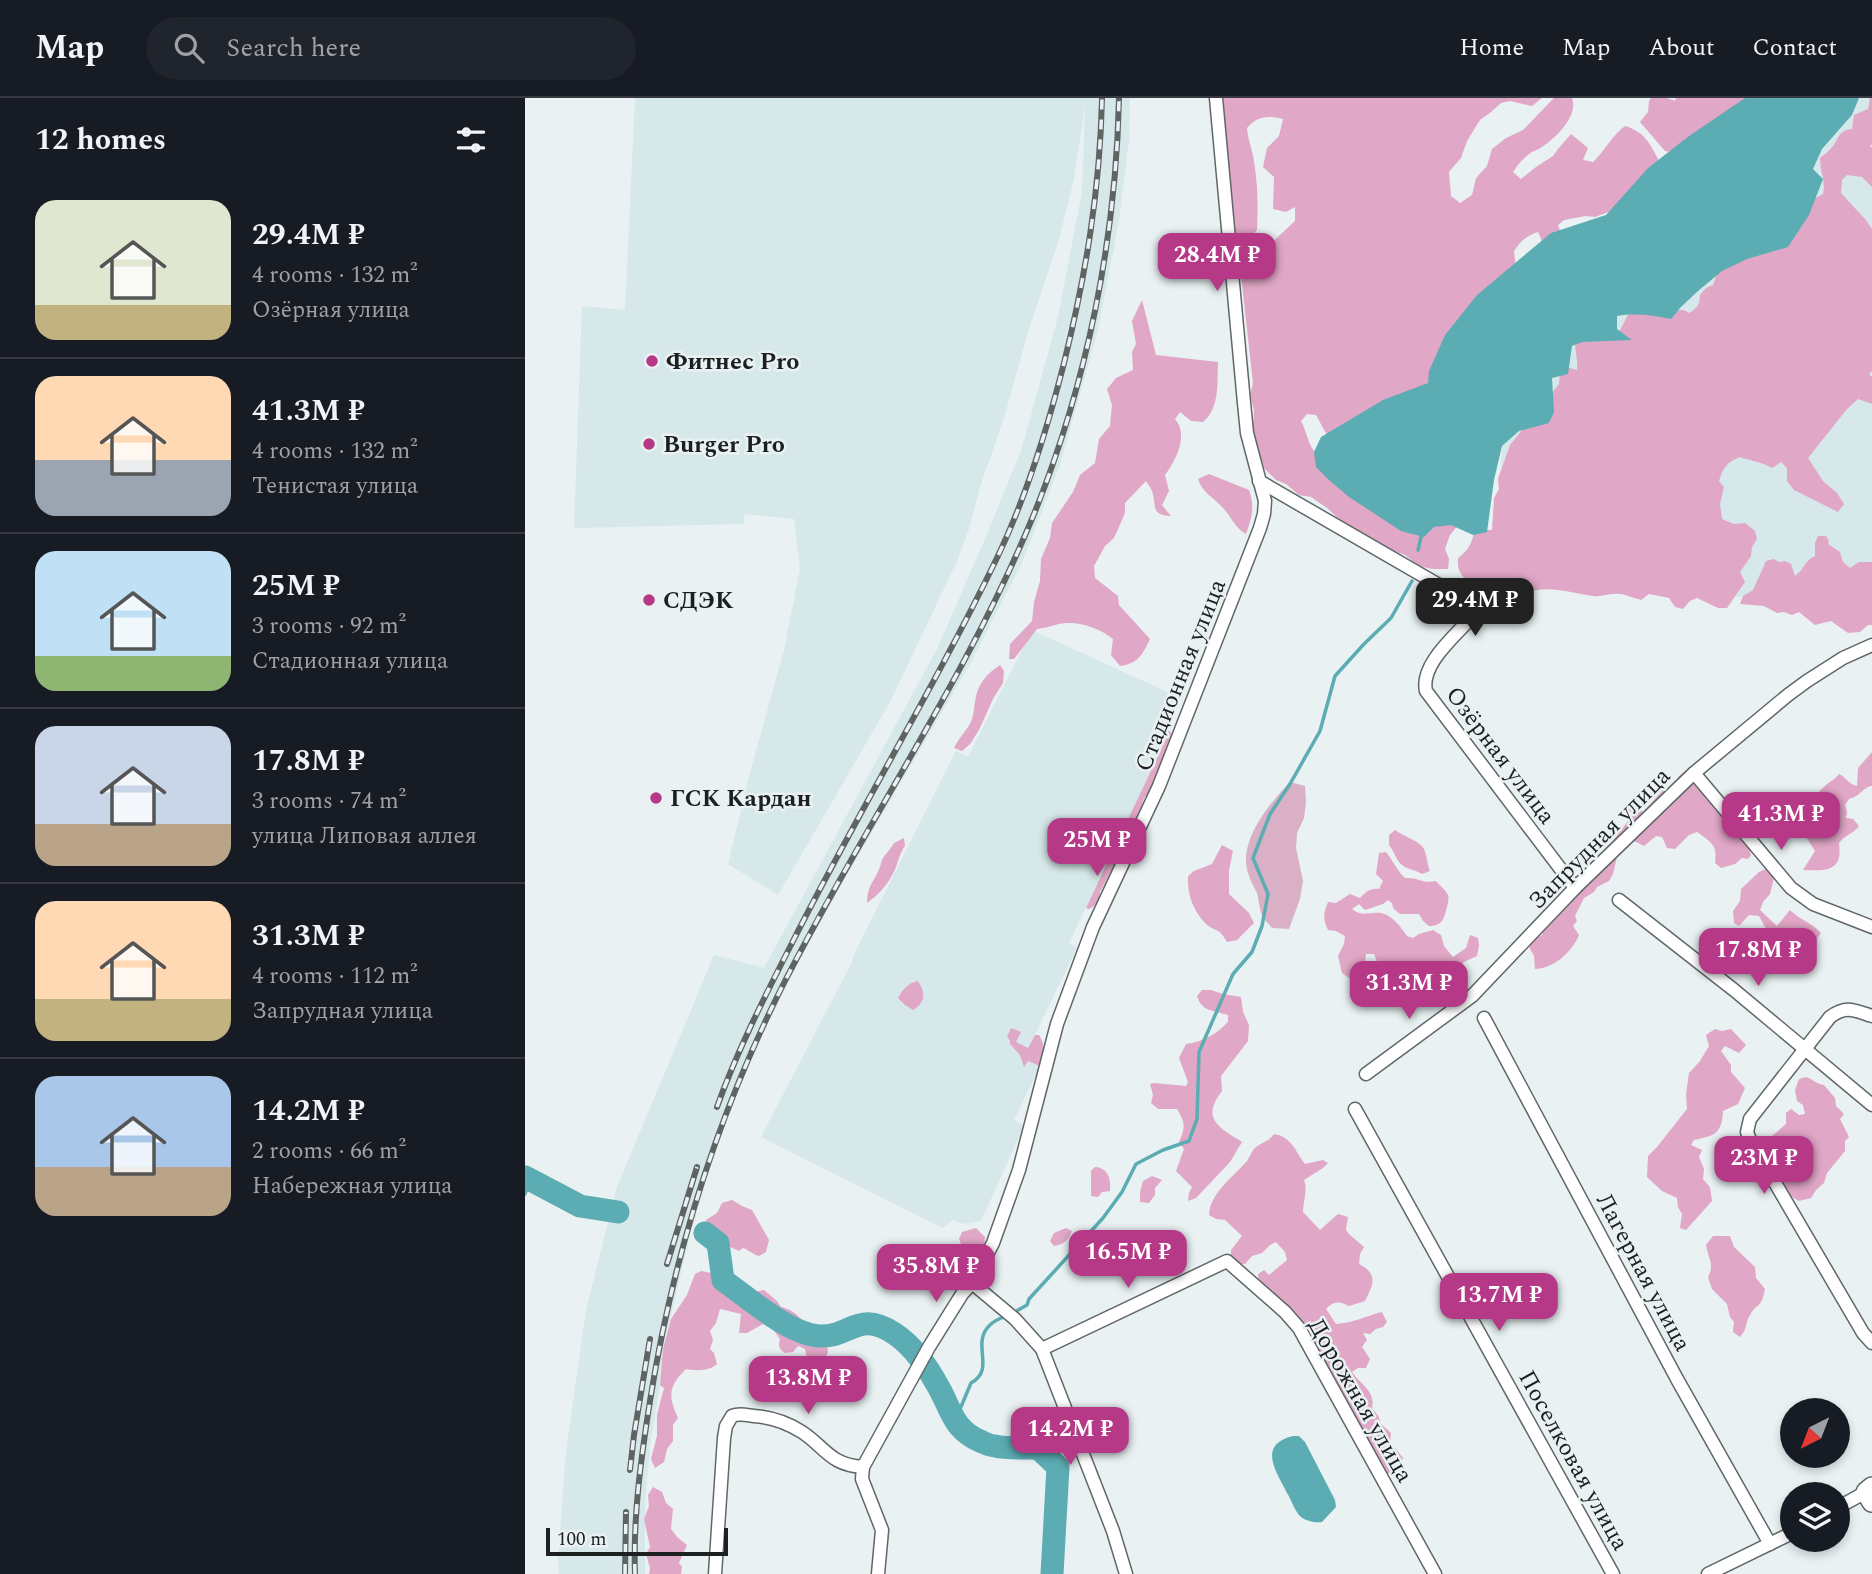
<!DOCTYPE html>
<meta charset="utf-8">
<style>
body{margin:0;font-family:Spectral,serif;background:#20242c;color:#f1f3f6;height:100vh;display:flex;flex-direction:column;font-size:26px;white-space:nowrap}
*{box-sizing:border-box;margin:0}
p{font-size:23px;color:#9ea1a6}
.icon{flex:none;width:38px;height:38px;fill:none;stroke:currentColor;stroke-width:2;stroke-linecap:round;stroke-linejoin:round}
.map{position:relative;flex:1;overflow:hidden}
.details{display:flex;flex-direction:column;background:#171b24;width:525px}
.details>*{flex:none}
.needle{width:46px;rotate:222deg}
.tools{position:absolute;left:1255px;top:1300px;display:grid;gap:14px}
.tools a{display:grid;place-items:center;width:70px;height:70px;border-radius:50%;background:#171b24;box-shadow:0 4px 10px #0003;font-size:35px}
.scale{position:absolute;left:21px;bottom:18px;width:182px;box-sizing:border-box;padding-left:7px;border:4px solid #1d2020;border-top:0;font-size:19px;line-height:24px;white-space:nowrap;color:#1d2020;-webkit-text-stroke:5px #e9f1f2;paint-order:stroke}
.price{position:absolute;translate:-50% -60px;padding:0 16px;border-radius:14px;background:#b63988;color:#fff;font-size:23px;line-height:46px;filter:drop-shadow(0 2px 4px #0008)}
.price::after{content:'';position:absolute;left:50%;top:42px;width:21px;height:16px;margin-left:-10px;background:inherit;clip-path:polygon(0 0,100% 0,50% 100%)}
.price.on{background:#222;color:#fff}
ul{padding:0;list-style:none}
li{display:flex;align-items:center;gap:21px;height:175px;padding:0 35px}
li+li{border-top:2px solid #363941}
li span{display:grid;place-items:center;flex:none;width:196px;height:140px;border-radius:21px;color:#555}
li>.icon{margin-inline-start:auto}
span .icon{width:84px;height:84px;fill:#fffc;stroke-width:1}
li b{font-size:30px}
h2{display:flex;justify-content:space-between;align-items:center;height:84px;padding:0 35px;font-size:30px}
header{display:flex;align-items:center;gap:42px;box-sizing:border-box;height:98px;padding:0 35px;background:#171b24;border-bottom:2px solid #363941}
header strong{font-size:33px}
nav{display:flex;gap:38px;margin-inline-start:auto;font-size:24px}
.search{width:490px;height:63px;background:#20242c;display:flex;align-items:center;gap:18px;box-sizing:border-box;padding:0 24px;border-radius:38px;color:#9ea1a6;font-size:26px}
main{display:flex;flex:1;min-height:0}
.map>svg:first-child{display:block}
</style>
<header>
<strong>Map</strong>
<div class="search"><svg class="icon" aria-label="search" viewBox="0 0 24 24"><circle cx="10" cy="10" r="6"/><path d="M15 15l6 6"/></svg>Search here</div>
<nav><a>Home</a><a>Map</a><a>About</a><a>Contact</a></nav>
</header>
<main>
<section class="details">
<h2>12 homes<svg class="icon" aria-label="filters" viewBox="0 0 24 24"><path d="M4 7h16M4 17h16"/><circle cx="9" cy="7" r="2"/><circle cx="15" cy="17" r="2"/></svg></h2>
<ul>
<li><span style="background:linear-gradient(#dfe7d0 75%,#c2b280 0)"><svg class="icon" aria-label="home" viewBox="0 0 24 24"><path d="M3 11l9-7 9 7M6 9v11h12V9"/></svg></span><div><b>29.4M ₽</b><p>4 rooms · 132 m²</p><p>Озёрная улица</p></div></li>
<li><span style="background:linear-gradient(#ffd9b3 60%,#9aa5b1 0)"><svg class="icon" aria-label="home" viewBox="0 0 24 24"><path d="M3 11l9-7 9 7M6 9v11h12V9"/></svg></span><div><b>41.3M ₽</b><p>4 rooms · 132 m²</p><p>Тенистая улица</p></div></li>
<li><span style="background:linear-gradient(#bfe0f5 75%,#8fb573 0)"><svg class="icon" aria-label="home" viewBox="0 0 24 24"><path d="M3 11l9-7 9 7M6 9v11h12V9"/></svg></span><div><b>25M ₽</b><p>3 rooms · 92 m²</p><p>Стадионная улица</p></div></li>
<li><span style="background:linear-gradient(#c9d6e8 70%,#b9a48a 0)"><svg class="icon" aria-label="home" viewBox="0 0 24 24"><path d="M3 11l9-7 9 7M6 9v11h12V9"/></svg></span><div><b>17.8M ₽</b><p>3 rooms · 74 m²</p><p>улица Липовая аллея</p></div></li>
<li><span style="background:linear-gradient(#ffd9b3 70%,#c2b280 0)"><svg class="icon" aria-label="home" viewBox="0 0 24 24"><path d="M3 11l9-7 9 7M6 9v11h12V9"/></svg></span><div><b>31.3M ₽</b><p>4 rooms · 112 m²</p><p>Запрудная улица</p></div></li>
<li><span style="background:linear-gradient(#a9c7e8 65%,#b9a48a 0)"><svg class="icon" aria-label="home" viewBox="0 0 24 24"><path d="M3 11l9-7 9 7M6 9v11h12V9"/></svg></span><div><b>14.2M ₽</b><p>2 rooms · 66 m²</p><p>Набережная улица</p></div></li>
</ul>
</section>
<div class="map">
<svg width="1347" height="1476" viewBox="0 0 1347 1476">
<rect width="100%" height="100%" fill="#e9f1f2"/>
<g fill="#d6e8e9">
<polygon points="110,0 605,0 604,42 594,123 573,232 535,367 496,467 444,568 317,785 262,884 216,978 192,1045 165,1137 138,1251 135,1286 125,1348 120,1407 120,1476 34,1476 33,1460 41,1354 61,1212 92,1089 189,857 239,870 412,551 457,448 496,353 533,219 557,93 560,7 549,81 533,145 503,234 479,320 456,386 444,431 432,463 365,604 253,797 203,766 226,671 259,552 275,470 269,421 219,416 219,426 49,430 57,208 100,212"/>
<polygon points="1334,0 1347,0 1347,512 1295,503 1214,499 968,479 977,348 994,333 1027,280 1043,276 1047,248 1057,244 1106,242 1092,231 1091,218 1109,216 1146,221 1156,209 1173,193 1197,173 1288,71 1297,51 1327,17"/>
<polygon points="507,532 653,599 635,633 643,639 544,845 552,850 503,951 515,968 489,1022 499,1028 456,1123 439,1126 428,1122 417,1130 236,1039 326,866 330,854 431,653 443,659"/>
</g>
<path fill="#d9b0c5" d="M765 684 780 688 781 704 779 720 772 735 771 750 778 783 775 801 764 831 747 830C744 826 738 821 737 817 734 810 734 802 732 795 729 789 725 782 723 775 713 743 744 706 765 684Z"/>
<g fill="#e1a7c6">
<path d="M698 0H1017L1007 8 985 3 976 5 966 14 955 22 942 43 936 60 924 74 926 98 935 105 947 97 951 80 962 68 967 51 981 40 998 32 1029 0H1047C1054 17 1031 40 1017 49 1013 52 1007 53 1003 57 997 61 992 68 988 74L996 81 1011 69 1028 58 1033 51 1046 36 1063 50 1058 62 1068 64C1080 53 1087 37 1100 28 1122 35 1125 47 1136 66L1097 109 1070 119 1061 118 1039 122 1033 127 1037 138 1020 150 1013 134C1001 138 996 143 989 153L991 170 917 278 803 339 791 317 782 316 776 323C781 332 782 341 787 350 791 357 797 363 803 369L934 426 925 437 920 451 924 461 923 471H907L894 468 880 457 863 451 822 428 802 410 786 399 774 397 761 386 751 382 739 370 728 333 729 312 725 297 728 285 714 159 743 148 770 123V109L761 114 748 111 749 79 738 69 742 50 754 38 758 21C743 17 732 18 722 30 723 43 728 53 729 64 733 86 733 110 732 132L721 144 710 149 695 24 699 6Z"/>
<polygon points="1126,0 1142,0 1150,3 1151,0 1220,0 1221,5 1151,55 1140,53 1115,24 1123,14 1124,3"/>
<path d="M1345 0H1347V46L1345 48 1347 50V89L1337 79 1322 77 1317 82 1316 95 1340 121 1347 131V273L1344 276 1347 279V306L1333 301 1322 311 1283 360 1298 383 1312 395 1319 406 1313 414 1269 392 1262 383V370L1256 364 1247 370C1237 364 1226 363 1215 359 1202 364 1198 370 1194 383L1199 389 1195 406 1197 421 1209 426 1220 425 1230 433 1232 441 1227 449 1226 458 1215 474 1220 484 1202 510H1193L1172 500 1165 503 1158 511 1150 509 1144 500 1124 496 1116 502C1108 500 1098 495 1090 496 1082 496 1076 499 1068 498 1041 494 1019 485 993 498L979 493 972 486 963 484 957 490C942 485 931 477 933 460 942 453 947 447 949 434L952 432H967L969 400 974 391 973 381 985 347 1034 286 1035 274 1041 269 1052 272C1053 262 1050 253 1050 243L1093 236 1105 213 1159 212 1164 215C1172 210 1175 207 1175 197L1181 190 1188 187 1192 175 1285 103 1298 96C1301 82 1295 75 1295 60 1300 56 1305 52 1309 47 1314 38 1315 32 1327 31L1329 17 1343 11Z"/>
<path d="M617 202 631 257 693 264C692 285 695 310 678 324L666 323 655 314 650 321C664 337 651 362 640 377L644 393 637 407 646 418C625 417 632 408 627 393 626 390 622 385 621 383L600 405V415L589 440 580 448 569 468 570 480 593 498 594 507 625 541C617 557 614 565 595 568L586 557 588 541C575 530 552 522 534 526 526 528 520 530 512 531L489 561H484L485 546 507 523 509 504 515 483 516 461 525 440 527 425 548 394 555 377 570 365 574 341 585 328 587 307 582 291 591 280 608 272 607 254 611 246 607 223Z"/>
<path d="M684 376 724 392C730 408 727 420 721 436 710 430 707 420 699 411 690 400 677 395 673 381Z"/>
<path d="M1293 438H1301L1304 443 1303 446 1315 454 1318 464 1325 470 1334 464H1347V527H1343L1335 534 1323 535 1306 523 1290 527 1274 514 1267 517 1259 514 1252 515 1239 508 1215 506 1218 498 1228 492 1241 463 1249 461 1254 464 1260 463 1266 466 1270 478C1281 470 1278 464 1290 458V445Z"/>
<path d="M475 567 479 573 478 585 468 601 454 632 445 646 437 653 429 650C434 639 443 632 447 621 449 615 449 609 450 604 452 587 461 576 475 567Z"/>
<path d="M640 628 646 635V643L637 669 630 678 626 692 619 700 613 721 608 726 607 733 575 794C574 803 572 807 564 811L561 810 642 639 634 635Z"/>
<path d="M1347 654V688C1339 688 1336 698 1324 701L1320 707 1322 714 1321 720 1328 721 1334 728C1328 736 1320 737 1314 745 1318 774 1301 773 1278 772L1290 753 1281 739 1271 734C1275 716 1287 699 1301 687 1306 683 1310 681 1314 676 1322 680 1323 686 1332 688L1333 670Z"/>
<path d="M1160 673 1168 676 1224 750 1226 757 1223 761 1217 760 1210 766 1196 770 1190 765C1193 747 1186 744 1172 734L1164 737 1150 751 1142 750 1137 739 1131 738 1119 748 1109 743 1092 759 1088 776 1084 783 1072 789 1069 794 1059 800 1050 818 1052 823 1048 828 1054 837C1047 854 1028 871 1010 871L1009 858 1004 849 1007 842 1017 837 1021 826 1077 765 1083 749 1103 723 1101 717 1103 710 1110 707 1118 714 1137 693 1148 688 1154 678Z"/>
<path d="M870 732C878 738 895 743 899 751 902 757 902 766 905 773L897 776C890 771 880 772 874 764 870 759 869 753 864 747V737Z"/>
<path d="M379 740 380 748C375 755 374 761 371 769 365 784 355 796 342 805 343 786 348 786 354 771 356 768 356 763 358 760 362 754 366 751 369 745Z"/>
<path d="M697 747 708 753 704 772V796L724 815 729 825 712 842 702 844C693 828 692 835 681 826 668 813 662 796 663 778L669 773 687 766Z"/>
<path d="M861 754C868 762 872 773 880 780 895 779 896 786 911 783 914 787 921 792 923 797 924 801 923 805 922 809 919 820 918 828 904 828L898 823 894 816H875L868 810 867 805 863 802 858 806 840 812 834 806 827 811C836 819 845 814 856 815 867 817 876 829 882 838L888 840 894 836 908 832 916 837 919 848 928 859 941 850 945 837 953 840 954 848 952 858 939 864 923 881C907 877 912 883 901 884 892 884 864 875 855 871L849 856H841L838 881 830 884 817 875 813 858 819 846 820 838 811 833 803 832C798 821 798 816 803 804L811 805 825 796 835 800C841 794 845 790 854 791L858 783 851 776 854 755Z"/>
<path d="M1243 770 1250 776 1245 796 1238 804 1235 812 1252 828 1265 812C1275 822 1287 825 1296 835 1291 841 1290 849 1285 855L1276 854 1270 845 1263 840 1253 841 1240 829 1234 818 1224 817 1214 828 1209 825 1208 813 1215 803 1216 791 1234 774Z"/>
<path d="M393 883C401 895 400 905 388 912L380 907 373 900C378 891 383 885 393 883Z"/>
<path d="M677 892H686L698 896 716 899 718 914 724 927 723 943 696 978 697 993C675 1021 695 1030 717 1044L705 1064 671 1100 663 1103 664 1095 667 1089 651 1073 659 1051 654 1044C661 1029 660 1024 652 1011H633L626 1005 628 997 625 986 629 985 661 988 663 984 654 960 661 946C677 944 692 936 703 924V917C688 912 677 914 672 898Z"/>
<path d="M486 930 496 934 491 944 503 950 510 937H514C523 951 517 962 513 978L510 979 515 968 503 963 499 969 495 957 485 946V942L482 939Z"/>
<path d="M1190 931 1197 933 1206 931 1221 947 1214 955 1200 948 1196 953 1206 967V974L1220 990 1213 1006 1198 1013C1197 1036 1189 1038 1169 1042L1166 1047 1177 1052 1174 1059 1179 1071 1178 1081 1185 1089 1187 1103 1161 1132 1155 1130 1157 1116 1153 1109 1152 1100 1137 1093 1122 1079 1123 1058 1132 1049 1162 1011 1161 996 1164 975 1175 963 1184 948 1181 937Z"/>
<path d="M1281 979C1288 981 1291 986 1299 987L1310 1000 1311 1008 1319 1016 1315 1021 1324 1039 1320 1043V1053L1302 1075 1299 1085 1291 1092 1286 1100 1274 1103C1259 1095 1252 1086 1251 1069L1244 1063C1243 1053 1246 1047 1247 1038L1261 1026V1015L1266 1011 1274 1017 1280 1016 1278 1007 1272 1003 1270 992 1274 981Z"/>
<path d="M749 1036C767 1039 770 1053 780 1066L798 1062 803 1065 798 1070 779 1082C783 1093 778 1103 778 1114L795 1132 813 1116 823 1119 821 1132 824 1136 839 1149 835 1156 834 1166C854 1176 848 1187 840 1203L824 1208C814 1203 809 1203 801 1211L811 1226C829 1225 840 1218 857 1214L862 1224 858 1229 851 1231 845 1236 838 1235 842 1242 837 1249 845 1261 841 1270H833L827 1274C835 1286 851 1293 847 1310L854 1319 855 1325 866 1335 865 1347 871 1351 878 1360 874 1369 866 1376 858 1374 803 1277V1268L734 1187 733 1176 739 1172 744 1177 762 1162 760 1154 751 1144 745 1147 737 1155 727 1158 720 1166H713L706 1160V1152L717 1138 700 1122 691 1121 684 1117C685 1095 708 1079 722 1063 725 1059 727 1052 731 1049 739 1043 743 1044 749 1036Z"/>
<polygon points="1223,1048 1235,1064 1230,1070 1222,1073 1218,1064 1218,1054"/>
<path d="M570 1069C584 1070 586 1082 585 1093L577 1094 573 1099 566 1098V1073Z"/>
<polygon points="627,1078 637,1082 630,1090 630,1097 624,1105 615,1104 615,1094 618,1083"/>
<path d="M207 1102 217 1108 227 1112 244 1142 241 1154 234 1158C227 1156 224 1152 218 1150L214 1153 184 1139 181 1122 192 1115 197 1105Z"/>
<polygon points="451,1130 460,1139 459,1148 454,1152 438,1151 434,1141 437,1134"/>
<path d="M541 1130 547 1133C543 1143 539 1146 529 1148L525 1143 529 1135Z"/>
<path d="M1188 1138H1205L1209 1149 1230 1169 1231 1180 1240 1191C1236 1212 1233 1203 1225 1217 1220 1225 1223 1230 1215 1239L1208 1234 1209 1224 1205 1219 1202 1206 1187 1191 1183 1179C1190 1166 1183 1160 1181 1147Z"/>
<path d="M176 1173 212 1180 213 1186 223 1190 229 1194 239 1192 252 1203 256 1209C265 1211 272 1215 278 1224 279 1226 279 1228 280 1229 283 1232 287 1233 290 1235 307 1248 308 1258 288 1268L283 1265 280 1251 273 1248 268 1254 260 1255C254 1251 253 1248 255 1241L247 1230 238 1226 222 1235H214L216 1216 195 1211 191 1225 185 1233 188 1242 185 1251 189 1255 192 1266C185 1273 170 1273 161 1271 143 1289 143 1298 153 1320L148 1327V1343L142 1351 139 1364 130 1370 126 1361 132 1338V1317L139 1290 135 1287 138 1251 146 1221 162 1197 170 1176Z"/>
<polygon points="128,1389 137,1394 141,1405 148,1411 146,1431 152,1439 162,1447 154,1465 157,1469 156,1476 124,1476 125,1470 121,1456 125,1449 119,1421 124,1408 123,1397"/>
</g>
<g fill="#5cacb3">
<path d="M1220 0H1334L1327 17 1297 51 1288 71 1298 81 1284 117 1263 149 1222 161 1197 173 1173 193 1156 209 1146 221C1127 217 1111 215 1092 218V231L1107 242 1057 244 1047 248 1043 276 1027 280 1029 314 1024 325 994 333 977 348 969 382 962 434 948 437 926 427 909 429 899 439 876 433 824 399 804 382 791 369 789 354 796 339 858 302 903 285 904 273 920 237 952 197 1026 135 1081 117 1123 70 1164 38Z"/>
<path d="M768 1338H774L780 1344 810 1402 811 1409 797 1424C790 1425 781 1423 776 1419 770 1414 766 1401 762 1395 751 1373 732 1347 768 1338Z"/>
</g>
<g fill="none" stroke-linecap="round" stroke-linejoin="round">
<g stroke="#5cacb3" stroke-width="3.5">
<polyline points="893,452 897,435"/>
<polyline points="0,1096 5,1082"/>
<polyline points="488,1215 502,1207 504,1201 578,1120 597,1094 611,1066 638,1052 664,1043 672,1021 674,954 708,876 727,854 737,828 743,796 728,760 745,716 765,686 795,633 810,578 839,546 866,520 887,483"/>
<path d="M430 1323 446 1285C472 1271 444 1245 466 1226 469 1223 476 1220 481 1218"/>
</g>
<g stroke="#5cacb3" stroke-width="23">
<polyline points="0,1079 55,1108 93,1114"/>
<path d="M180 1135 193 1145 198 1182C223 1200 264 1236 294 1238 325 1240 333 1211 370 1236 388 1248 404 1271 414 1290 427 1313 428 1331 455 1343 460 1345 465 1348 470 1348 484 1351 499 1350 513 1350L533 1369 527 1476"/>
</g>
<g stroke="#606768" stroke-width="15">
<g id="street">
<path d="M734 383 945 505 948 516 945 521C929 539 895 567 901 593L1050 790"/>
<polyline points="1169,675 1266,790 1288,806 1347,829"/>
<polyline points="1094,802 1209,892 1347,1007"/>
<path d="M1347 918C1329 912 1321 907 1305 919L1225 1021 1222 1034 1225 1042 1338 1235 1347 1245"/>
<polyline points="959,920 1152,1281 1245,1446"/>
<polyline points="841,976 947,898 1050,790 1169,675 1263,597 1282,583 1318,560 1347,547"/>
<polyline points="830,1011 1088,1476"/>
<polyline points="447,1185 490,1221 517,1251 588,1433 601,1476"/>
<polyline points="517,1251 702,1163 760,1214 774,1230 910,1476"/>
<polyline points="1312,1410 1341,1394"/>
<path d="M190 1476 199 1340 201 1328 207 1318C214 1315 221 1317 229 1318 245 1319 263 1325 277 1334 301 1350 305 1367 338 1369"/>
<polyline points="353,1476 357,1432 337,1381 338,1369 404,1249 437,1196 447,1185 468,1145 494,1072 532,926 568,829 634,688 735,430 739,416 740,403 722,335 719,305 691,0"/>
<polyline points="1183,1476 1267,1435"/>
</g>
</g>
<g stroke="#606768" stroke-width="22">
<polyline id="secondary" points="1347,1389 1341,1394 1347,1404"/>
</g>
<use href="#street" stroke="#fff" stroke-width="12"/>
<use href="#secondary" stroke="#fff" stroke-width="19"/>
<g stroke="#5e6363" stroke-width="6">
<g id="rail">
<path d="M192 1009C212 953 240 898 267 845 332 716 408 592 471 462 501 400 522 332 539 265 561 176 575 92 577 0"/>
<polyline points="142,1166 172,1069"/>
<polyline points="105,1372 109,1337 125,1241"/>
<polyline points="100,1476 101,1414"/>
<path d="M110 1476C108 1418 116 1360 125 1303 148 1158 193 1015 260 883 340 726 442 580 509 416 562 285 591 141 594 0"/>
</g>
</g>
<use href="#rail" stroke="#e9f1f2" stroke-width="3.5" stroke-dasharray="10" stroke-linecap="butt"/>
</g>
<g fill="#b63988" stroke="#e9f1f2" stroke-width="2.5">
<circle cx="127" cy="263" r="7"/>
<circle cx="124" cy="346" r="7"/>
<circle cx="124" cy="502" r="7"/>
<circle cx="131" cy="700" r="7"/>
</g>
<g text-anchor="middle" stroke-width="5" stroke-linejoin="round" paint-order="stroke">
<g font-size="24" font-weight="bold" fill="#1d2020" stroke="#e9f1f2" text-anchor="start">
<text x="141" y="271">Фитнес Pro</text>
<text x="138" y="354">Burger Pro</text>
<text x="138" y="510">СДЭК</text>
<text x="145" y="708">ГСК Кардан</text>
</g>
<g font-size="24" fill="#1d2020" stroke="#e9f1f2">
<text transform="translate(655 577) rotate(-68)" y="8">Стадионная улица</text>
<text transform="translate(976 657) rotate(53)" y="8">Озёрная улица</text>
<text transform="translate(1074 740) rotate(-45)" y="8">Запрудная улица</text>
<text transform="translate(1119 1174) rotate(62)" y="8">Лагерная улица</text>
<text transform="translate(836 1302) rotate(60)" y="8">Дорожная улица</text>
<text transform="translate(1049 1362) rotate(61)" y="8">Поселковая улица</text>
</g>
</g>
</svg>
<div class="tools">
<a><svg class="needle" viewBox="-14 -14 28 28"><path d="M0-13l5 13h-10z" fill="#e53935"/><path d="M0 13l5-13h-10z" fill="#9ea1a6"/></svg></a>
<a><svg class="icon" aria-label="layers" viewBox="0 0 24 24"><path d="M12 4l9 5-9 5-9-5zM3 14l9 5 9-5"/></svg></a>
</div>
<div class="scale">100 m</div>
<b class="price" style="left:692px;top:195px">28.4M ₽</b>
<b class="price on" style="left:950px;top:540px">29.4M ₽</b>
<b class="price" style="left:1256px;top:754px">41.3M ₽</b>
<b class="price" style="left:572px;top:780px">25M ₽</b>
<b class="price" style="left:1233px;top:890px">17.8M ₽</b>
<b class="price" style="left:884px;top:923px">31.3M ₽</b>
<b class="price" style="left:1239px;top:1098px">23M ₽</b>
<b class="price" style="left:603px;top:1192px">16.5M ₽</b>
<b class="price" style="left:411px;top:1206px">35.8M ₽</b>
<b class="price" style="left:974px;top:1235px">13.7M ₽</b>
<b class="price" style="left:283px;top:1318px">13.8M ₽</b>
<b class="price" style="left:545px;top:1369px">14.2M ₽</b>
</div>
</main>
